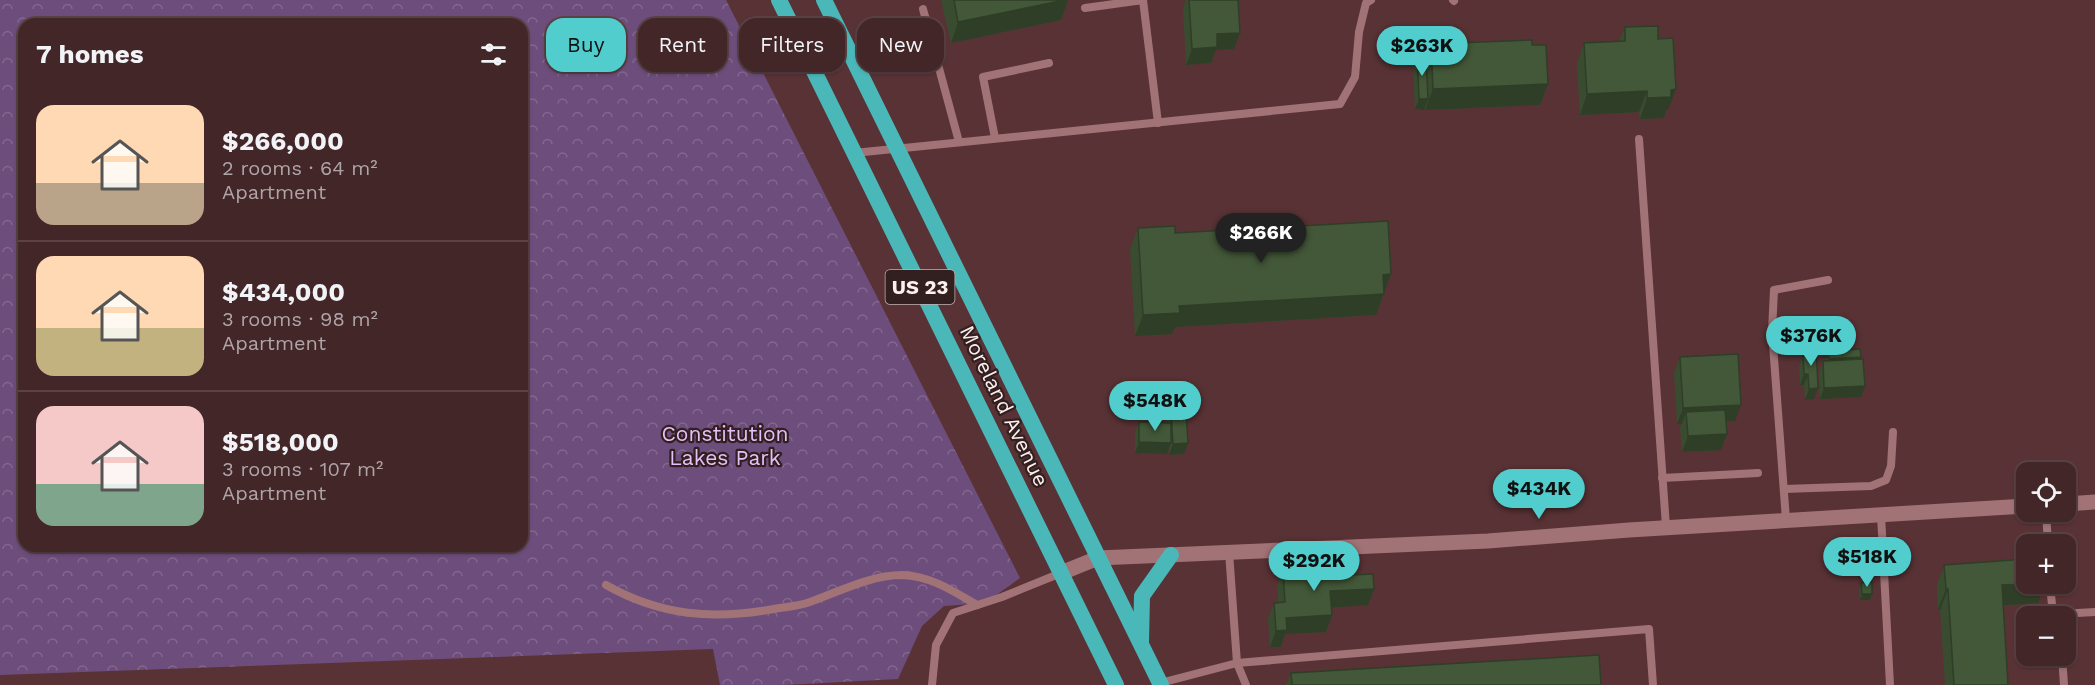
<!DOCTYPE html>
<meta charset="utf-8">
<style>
body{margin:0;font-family:"Work Sans",sans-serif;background:#4a2e30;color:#f1f3f6;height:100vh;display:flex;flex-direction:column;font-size:22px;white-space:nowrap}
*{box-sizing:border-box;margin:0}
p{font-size:20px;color:#afa5a8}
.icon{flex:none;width:33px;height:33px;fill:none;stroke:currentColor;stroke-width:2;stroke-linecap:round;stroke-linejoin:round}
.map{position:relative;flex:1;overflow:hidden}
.panel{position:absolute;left:18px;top:18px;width:510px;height:534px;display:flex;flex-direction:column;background:#432628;border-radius:18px;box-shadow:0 2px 4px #0004,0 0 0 2px #5b4345}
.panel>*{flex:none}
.banner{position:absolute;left:546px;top:18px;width:570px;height:54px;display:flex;gap:12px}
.fabs{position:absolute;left:2016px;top:462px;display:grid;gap:12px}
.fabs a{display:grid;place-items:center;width:60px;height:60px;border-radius:12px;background:#432628;box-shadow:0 2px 4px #0004,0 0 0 2px #5b4345;font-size:30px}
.price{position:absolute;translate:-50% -51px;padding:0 14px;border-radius:21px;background:#52cdcd;color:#111;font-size:20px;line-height:39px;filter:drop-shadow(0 2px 3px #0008)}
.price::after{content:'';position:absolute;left:50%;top:36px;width:18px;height:14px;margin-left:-9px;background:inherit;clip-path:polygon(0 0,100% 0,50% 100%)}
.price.selected{background:#222;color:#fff}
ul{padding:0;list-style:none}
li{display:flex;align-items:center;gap:18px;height:150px;padding:0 18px}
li+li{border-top:2px solid #5b4345}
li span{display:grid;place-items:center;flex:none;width:168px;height:120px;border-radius:18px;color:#555}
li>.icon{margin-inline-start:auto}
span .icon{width:72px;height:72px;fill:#fffc;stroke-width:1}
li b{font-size:26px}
h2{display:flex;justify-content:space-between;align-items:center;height:72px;padding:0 18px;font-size:26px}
.chip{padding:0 21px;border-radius:18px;background:#432628;box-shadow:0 2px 4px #0004,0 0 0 2px #5b4345;font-size:21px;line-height:54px}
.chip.selected{background:#52cdcd;color:#111}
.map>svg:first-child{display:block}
</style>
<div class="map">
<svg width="2095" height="685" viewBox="0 0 2095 685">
<defs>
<pattern id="park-crowns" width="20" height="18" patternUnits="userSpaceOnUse" patternTransform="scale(1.5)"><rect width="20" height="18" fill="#6d4d7b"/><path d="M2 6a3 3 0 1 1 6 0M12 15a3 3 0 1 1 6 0" fill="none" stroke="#83678e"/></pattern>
</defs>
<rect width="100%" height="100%" fill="#593235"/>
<path fill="url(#park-crowns)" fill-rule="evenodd" d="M0 0H726L1020 578 985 603 944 606 922 626 898 679 785 685H720L713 649 0 675ZM24 24H522V546H24Z"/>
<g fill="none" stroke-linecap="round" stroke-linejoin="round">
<g stroke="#a17376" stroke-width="8">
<polyline points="1453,0 1454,1"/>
<polyline points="1085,8 1143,0 1158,123"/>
<polyline points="923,9 959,142"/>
<polyline points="995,138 983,77 1049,63"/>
<polyline points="1639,139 1666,527"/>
<polyline points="854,153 1340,104 1355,77 1359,32 1366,3 1371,0"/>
<polyline points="1662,478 1758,473"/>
<polyline points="1784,489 1871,486 1886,480 1891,466 1893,432"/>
<polyline points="2046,512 2048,544"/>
<polyline points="1881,515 1890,685"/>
<polyline points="1786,520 1772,331 1774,290 1828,280"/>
<polyline points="2050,584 2052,605 2059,614"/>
<path d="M606 585C661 616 713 620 774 609 786 607 799 606 810 602 838 592 871 575 902 575 931 576 953 591 977 605"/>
<polyline points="2059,616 2059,614 2095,612"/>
<polyline points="2062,656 2064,685"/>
<polyline points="1160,683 1237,663 1229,552"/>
<polyline points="932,685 936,645 953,613 1002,597 1061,573"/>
<polyline points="1246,685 1237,663 1649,629 1653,685"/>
</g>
<g stroke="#a17376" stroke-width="15">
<polyline points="2066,504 2095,502"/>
<polyline points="1061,573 1098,558 1488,541 1629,530 2026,506"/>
</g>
<g stroke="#4ab8b9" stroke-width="16">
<polyline points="779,0 1116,685"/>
<polyline points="824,0 1161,685"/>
<polyline points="1141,642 1142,596 1171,555"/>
</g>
</g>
<g fill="#3a4c30">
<polygon points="941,0 1068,0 1061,20 951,43"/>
<polygon points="1186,0 1238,0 1234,49 1216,50 1211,63 1186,65 1183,8"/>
<polygon points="1625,27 1658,39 1668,110 1666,110 1664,118 1640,119 1639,112 1580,115 1577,64 1584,43 1619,41"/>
<polygon points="1431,44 1532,45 1548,84 1540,105 1425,110 1425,107 1424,110 1415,109 1413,66 1417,55 1427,57"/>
<polygon points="1138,228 1175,233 1391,274 1376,315 1175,327 1172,334 1135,336 1130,249"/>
<polygon points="1828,344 1831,351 1860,359 1865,386 1861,397 1820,399 1819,372 1823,361 1827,361 1827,358 1822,358 1822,354 1824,349 1826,349"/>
<polygon points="1807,346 1814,399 1805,400 1804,385 1800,385 1799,366"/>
<polygon points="1680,357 1735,421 1726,422 1727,434 1721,450 1682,452 1680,428 1682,424 1677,424 1674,373"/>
<polygon points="1170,397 1184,454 1169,455 1169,448 1167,454 1135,453 1135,433 1139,422 1167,423 1166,408"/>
<polygon points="1944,565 2038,603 2003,606 2008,685 1945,685 1940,610 1938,609 1937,585"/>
<polygon points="1329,567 1349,575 1374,589 1368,605 1331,607 1332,615 1326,632 1285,634 1281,647 1270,647 1268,619 1274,603 1278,602 1277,584 1283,568"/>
<polygon points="1861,583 1870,600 1860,600 1859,589"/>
<polygon points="1291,673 1601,685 1286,685"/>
</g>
<g fill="#2f3e27">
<polygon points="1065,0 1068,0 1061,20 951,43 958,22"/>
<polygon points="1240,33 1234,49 1216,50 1211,63 1186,65 1192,49 1217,34"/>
<polygon points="1548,84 1540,105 1425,110 1433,89"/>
<polygon points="1676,89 1668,110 1666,110 1664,118 1640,119 1647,98 1671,90"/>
<polygon points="1647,91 1639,112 1580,115 1587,94"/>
<polygon points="1419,99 1428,99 1424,110 1415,109"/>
<polygon points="1391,274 1376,315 1175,327 1172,334 1135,336 1143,315 1179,306 1383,275"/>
<polygon points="1824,353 1829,353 1827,358 1822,358"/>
<polygon points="1861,357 1859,362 1827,364 1829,359"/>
<polygon points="1804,374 1808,374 1804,385 1800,385"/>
<polygon points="1865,386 1861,397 1820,399 1824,388"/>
<polygon points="1818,388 1814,399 1805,400 1809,389"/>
<polygon points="1741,405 1735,421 1687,424 1686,412 1682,424 1677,424 1683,408"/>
<polygon points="1727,434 1721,450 1682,452 1688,436"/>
<polygon points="1139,442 1171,443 1167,454 1135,453"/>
<polygon points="1188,443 1184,454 1169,455 1173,444"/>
<polygon points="2030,584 2045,584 2038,603 1994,606 2002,585"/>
<polygon points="1374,589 1368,605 1324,608 1330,591"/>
<polygon points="1946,589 1948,589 1940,610 1938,609"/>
<polygon points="1862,594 1872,594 1870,600 1860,600"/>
<polygon points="1332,615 1326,632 1285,634 1281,647 1270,647 1276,631 1286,618"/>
</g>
<g fill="#435838" stroke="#2f3e27" stroke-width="1.5">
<polygon points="954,0 1065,0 958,22"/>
<polygon points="1189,0 1238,0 1240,33 1217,34 1217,47 1192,49"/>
<polygon points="1658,26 1658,39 1673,38 1676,89 1671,90 1671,97 1647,98 1647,91 1587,94 1584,43 1625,41 1625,27"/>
<polygon points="1532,40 1532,45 1546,45 1548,84 1433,89 1431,44"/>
<polygon points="1417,55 1426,55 1428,99 1419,99"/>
<polygon points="1388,221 1391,274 1383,275 1384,294 1179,306 1180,313 1143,315 1138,228 1175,226 1175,233"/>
<polygon points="1828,344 1831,344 1831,351 1860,349 1861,357 1829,359 1829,353 1824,353 1824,349 1828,349"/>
<polygon points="1816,345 1818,388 1809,389 1808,374 1804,374 1803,355 1807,355 1807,346"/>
<polygon points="1738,354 1741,405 1683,408 1680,357"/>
<polygon points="1863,359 1865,386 1824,388 1823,361"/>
<polygon points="1185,396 1188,443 1173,444 1170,397"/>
<polygon points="1725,410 1727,434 1688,436 1686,412"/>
<polygon points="1139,422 1171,423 1171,443 1139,442"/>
<polygon points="2026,559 2026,584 2030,584 2002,585 2008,685 1954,685 1948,589 1946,589 1944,565"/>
<polygon points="1329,564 1330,576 1373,574 1374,589 1330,591 1332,615 1286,618 1287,630 1276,631 1274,603 1285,602 1283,568"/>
<polygon points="1348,565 1349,575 1330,576 1329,567"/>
<polygon points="1872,582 1872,594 1862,594 1861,583"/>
<polygon points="1599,655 1601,685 1292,685 1291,673"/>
</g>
<g text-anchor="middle" stroke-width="4.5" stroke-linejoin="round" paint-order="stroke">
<rect fill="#322021" stroke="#c1b1b1" stroke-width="1.5" x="885.5" y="270" width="69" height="34" rx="4.5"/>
<g font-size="20" font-weight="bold" fill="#feefef">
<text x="920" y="294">US 23</text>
</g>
<g font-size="21" fill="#feefef" stroke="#322021">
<text transform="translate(1004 406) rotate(64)" y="7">Moreland Avenue</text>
</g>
<g font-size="21" fill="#e8bffa" stroke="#322021">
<text x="725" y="441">Constitution<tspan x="725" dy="24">Lakes Park</tspan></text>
</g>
</g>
</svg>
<div class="fabs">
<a><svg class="icon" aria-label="locate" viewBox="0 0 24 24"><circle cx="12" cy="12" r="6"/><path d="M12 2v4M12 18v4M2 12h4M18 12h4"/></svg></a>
<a>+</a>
<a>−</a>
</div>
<b class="price" style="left:1422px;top:77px">$263K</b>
<b class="price selected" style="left:1261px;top:264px">$266K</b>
<b class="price" style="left:1811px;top:367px">$376K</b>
<b class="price" style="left:1155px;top:432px">$548K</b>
<b class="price" style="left:1539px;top:520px">$434K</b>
<b class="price" style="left:1867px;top:588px">$518K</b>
<b class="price" style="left:1314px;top:592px">$292K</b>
<div class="banner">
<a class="chip selected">Buy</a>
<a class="chip">Rent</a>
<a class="chip">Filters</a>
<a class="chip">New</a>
</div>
<section class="panel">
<h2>7 homes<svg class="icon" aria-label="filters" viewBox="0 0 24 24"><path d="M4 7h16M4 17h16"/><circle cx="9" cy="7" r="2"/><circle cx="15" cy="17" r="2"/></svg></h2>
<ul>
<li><span style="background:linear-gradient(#ffd9b3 65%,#b9a48a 0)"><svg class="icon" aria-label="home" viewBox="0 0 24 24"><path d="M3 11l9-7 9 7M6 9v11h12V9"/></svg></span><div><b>$266,000</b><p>2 rooms · 64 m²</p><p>Apartment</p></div></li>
<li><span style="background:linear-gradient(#ffd9b3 60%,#c2b280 0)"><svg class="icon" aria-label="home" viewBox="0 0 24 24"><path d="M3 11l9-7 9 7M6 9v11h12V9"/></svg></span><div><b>$434,000</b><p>3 rooms · 98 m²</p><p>Apartment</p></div></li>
<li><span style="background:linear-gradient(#f6c9c9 65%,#7fa58c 0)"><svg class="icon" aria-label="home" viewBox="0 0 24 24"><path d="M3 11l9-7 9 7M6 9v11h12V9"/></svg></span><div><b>$518,000</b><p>3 rooms · 107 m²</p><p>Apartment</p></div></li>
</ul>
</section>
</div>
